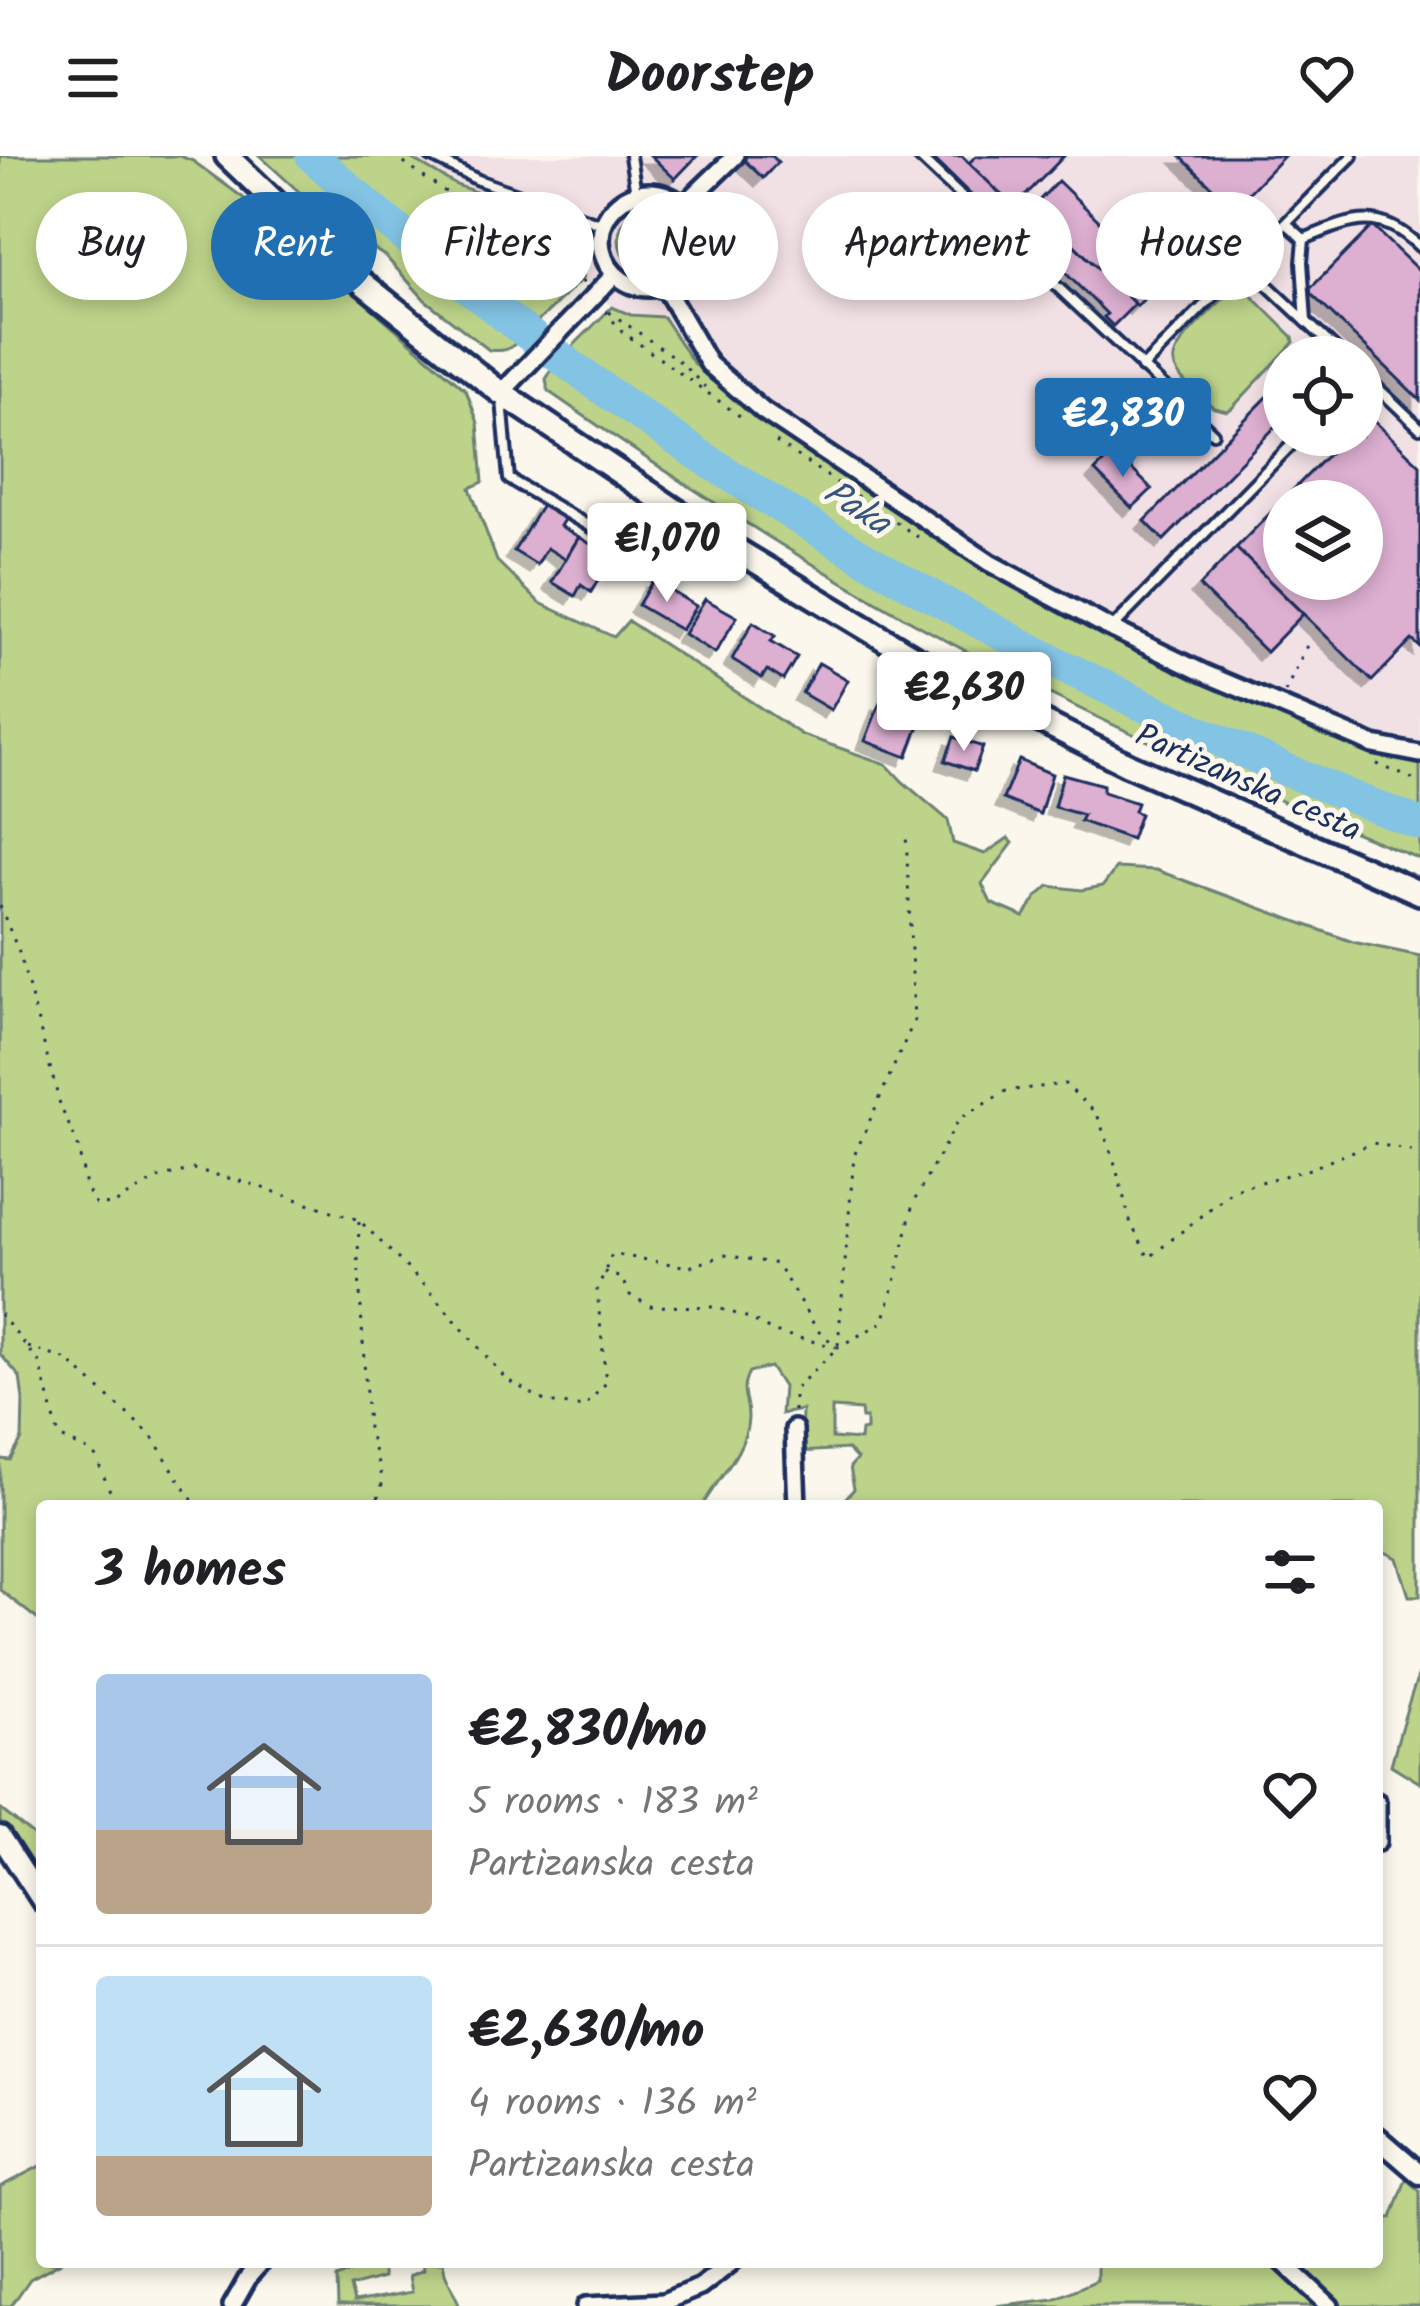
<!DOCTYPE html>
<meta charset="utf-8">
<style>
body{margin:0;font-family:Kalam,sans-serif;background:#f2f2f2;color:#202124;height:100vh;display:flex;flex-direction:column;font-size:45px;white-space:nowrap}
*{box-sizing:border-box;margin:0}
p{font-size:39px;color:#757577}
.icon{flex:none;width:66px;height:66px;fill:none;stroke:currentColor;stroke-width:2;stroke-linecap:round;stroke-linejoin:round}
.map{position:relative;flex:1;overflow:hidden}
.side{position:absolute;left:36px;top:1344px;width:1347px;height:768px;display:flex;flex-direction:column;background:#fff;border-radius:12px;box-shadow:0 6px 18px #0003}
.side>*{flex:none}
.top-card{position:absolute;left:36px;top:36px;width:1350px;height:108px;display:flex;gap:24px}
.tools{position:absolute;left:1263px;top:180px;display:grid;gap:24px}
.tools a{display:grid;place-items:center;width:120px;height:120px;border-radius:50%;background:#fff;box-shadow:0 6px 18px #0003;font-size:60px}
.price{position:absolute;translate:-50% -102px;padding:0 27px;border-radius:12px;background:#fff;color:#222;font-size:39px;line-height:78px;filter:drop-shadow(0 3px 6px #0008)}
.price::after{content:'';position:absolute;left:50%;top:72px;width:36px;height:27px;margin-left:-18px;background:inherit;clip-path:polygon(0 0,100% 0,50% 100%)}
.price.current{background:#1f6fb2;color:#fff}
ul{padding:0;list-style:none}
li{display:flex;align-items:center;gap:36px;height:300px;padding:0 60px}
li+li{border-top:3px solid #e0e0e0}
li span{display:grid;place-items:center;flex:none;width:336px;height:240px;border-radius:12px;color:#555}
li>.icon{margin-inline-start:auto}
span .icon{width:144px;height:144px;fill:#fffc;stroke-width:1}
li b{font-size:51px}
h2{display:flex;justify-content:space-between;align-items:center;height:144px;padding:0 60px;font-size:51px}
.tag{padding:0 42px;border-radius:54px;background:#fff;box-shadow:0 6px 18px #0003;font-size:42px;line-height:108px}
.tag.current{background:#1f6fb2;color:#fff}
header{display:flex;justify-content:space-between;align-items:center;height:156px;padding:0 60px;background:#fff;font-size:54px;font-weight:800}
.map>svg:first-child{display:block}
</style>
<header><svg class="icon" aria-label="menu" viewBox="0 0 24 24"><path d="M4 6h16M4 12h16M4 18h16"/></svg>Doorstep<svg class="icon" aria-label="heart" viewBox="0 0 24 24"><path d="M12 20l-8-8c-3-5 5-10 8-4 3-6 11-1 8 4z"/></svg></header>
<div class="map">
<svg width="1420" height="2150" viewBox="0 0 1420 2150">
<defs>
<filter id="shadow"><feDropShadow dx="-8" dy="8" stdDeviation="0" flood-color="#0004"/></filter>
</defs>
<rect width="100%" height="100%" fill="#fbf7ec"/>
<filter id="ink" filterUnits="userSpaceOnUse"><feTurbulence type="fractalNoise" baseFrequency=".00833" numOctaves="2"/><feDisplacementMap in="SourceGraphic" scale="24" xChannelSelector="R" yChannelSelector="G"/><feConvolveMatrix kernelMatrix="1 2 1 2 8 2 1 2 1" color-interpolation-filters="sRGB"/></filter>
<g filter="url(#ink)">
<path fill="#f2e1e4" fill-rule="evenodd" d="M407 0H1420V600L1213 529 1106 470 966 401 763 264 710 224 692 205 664 161 631 159 612 151 583 122 573 102 571 70 456 29ZM1284 201H1362V279H1284ZM1284 345H1362V423H1284Z"/>
<g fill="#bdd389" stroke="#6c8174" stroke-width="3" fill-rule="evenodd">
<path d="M0 0H180L193 5 253 49 466 234 478 267 483 326 470 332 497 405 540 447 614 481 628 465 802 579 886 608 903 626 948 664 953 687 985 698 1008 682 1013 687 982 728 991 747 1024 761 1036 742 1049 730 1082 734 1103 730 1116 712 1156 714 1353 786 1420 800V1440H1409L1397 1402 1377 1392V1350H843L842 1346 854 1333 850 1311 857 1303 847 1293 801 1296 802 1254 781 1258 783 1231 770 1211 749 1216C738 1238 749 1243 748 1263 746 1296 717 1323 702 1350H42V1467L0 1434V1303L10 1304 22 1283 23 1244 20 1221 0 1198ZM832 1252 861 1254 862 1262H866V1274L861 1275 860 1284 832 1282Z"/>
<path d="M260 0H300L387 75 521 182C510 194 504 196 489 194L425 144 386 101 331 65Z"/>
<polygon points="321,0 407,0 456,29 572,70 573,102 583,122 531,172 423,89"/>
<circle cx="651" cy="83" r="32"/>
<path d="M1238 135 1251 139 1293 181 1294 186 1232 252 1227 255 1214 252C1202 241 1177 224 1174 208 1170 189 1214 153 1227 139Z"/>
<path d="M612 151 631 159 663 161 692 205 711 224 763 264 966 401 1092 470 1213 529 1328 578 1362 589 1420 602V661C1277 603 1133 544 997 470 847 389 706 295 566 197Z"/>
<path d="M557 206C717 318 879 427 1053 515 1172 575 1297 626 1420 678V703C1260 638 1102 568 949 486 810 411 677 325 548 235L546 223Z"/>
<path d="M1420 1516V1627L1391 1609C1400 1577 1407 1546 1420 1516Z"/>
<polygon points="0,1653 42,1686 42,1731 14,1685 0,1670"/>
<polygon points="42,2009 42,2106 61,2106 30,2123 11,2150 0,2150 0,2031"/>
<polygon points="1406,2023 1420,2035 1420,2150 1341,2150 1323,2130 1293,2106 1377,2106 1377,2061 1392,2062"/>
<polygon points="374,2106 398,2106 382,2114 383,2122 350,2131 354,2146 412,2136 409,2120 423,2114 422,2106 443,2106 445,2117 460,2150 338,2150 337,2122"/>
<polygon points="1097,2106 1272,2106 1325,2150 994,2150 1054,2143 1097,2124"/>
</g>
<g fill="none" stroke-linecap="round" stroke-linejoin="round">
<path stroke="#83c3e3" stroke-width="33" d="M312 0C635 290 1016 513 1420 668"/>
</g>
<g fill="#ddafd1" stroke="#1b2f5e" stroke-width="3" fill-rule="evenodd" filter="url(#shadow)">
<polygon points="651,0 697,0 675,23"/>
<polygon points="740,0 772,0 778,6 763,22"/>
<polygon points="931,0 962,0 1027,64 1012,79"/>
<polygon points="976,0 1064,0 1014,51 969,7"/>
<polygon points="1180,0 1284,0 1234,52"/>
<polygon points="1058,25 1161,125 1137,150 1034,50"/>
<polygon points="1042,58 1135,148 1113,170 1104,161 1107,158 1040,92 1037,96 1021,80"/>
<polygon points="1372,70 1420,116 1420,244 1308,135"/>
<polygon points="1284,224 1284,262 1164,384 1145,365"/>
<path d="M1367 258 1420 309V491L1412 484 1372 525 1236 392 1347 279H1362V263ZM1284 345H1362V423H1284Z"/>
<polygon points="1114,296 1152,333 1132,352 1095,315"/>
<polygon points="544,346 567,359 560,370 579,381 565,403 547,392 537,409 514,395"/>
<polygon points="579,381 612,401 591,436 581,429 575,440 552,426"/>
<polygon points="1236,392 1303,458 1266,496 1199,430"/>
<polygon points="653,424 696,450 681,474 638,449"/>
<polygon points="705,443 737,461 715,497 684,478"/>
<polygon points="753,466 775,480 771,485 797,501 783,524 767,514 762,522 732,503"/>
<polygon points="819,507 848,524 831,554 802,537"/>
<polygon points="880,547 895,552 897,549 922,562 907,601 865,585"/>
<polygon points="954,581 983,591 974,615 945,605"/>
<polygon points="1019,604 1052,618 1040,658 1003,643"/>
<polygon points="1063,618 1103,629 1103,636 1137,647 1134,655 1140,658 1131,683 1080,665 1083,659 1054,651"/>
</g>
<g fill="none" stroke-linecap="round" stroke-linejoin="round">
<g stroke="#1b2f5e" stroke-width="16">
<g id="service">
<polyline points="430,0 478,24 603,69"/>
<polyline points="630,0 636,37"/>
<polyline points="918,0 1213,277"/>
<polyline points="1286,67 1304,83 1302,106 1306,165"/>
<path d="M1304 83C1353 63 1378 51 1420 91"/>
<polyline points="697,94 752,115"/>
<polyline points="1245,108 1344,201"/>
<polyline points="1142,212 1352,0"/>
<polyline points="1362,217 1420,272"/>
<polyline points="502,244 509,323 621,389 709,383"/>
<polyline points="1112,472 1300,280"/>
</g>
</g>
<g stroke="#1b2f5e" stroke-width="24">
<g id="minor">
<circle cx="649" cy="84" r="48"/>
<polyline points="683,50 735,0"/>
<polyline points="664,130 709,208 763,255 990,407 1106,470 1206,518 1374,589 1420,598"/>
<polyline points="501,237 614,119"/>
<polyline points="794,1273 797,1350"/>
<polyline points="1377,1646 1377,1686"/>
<polyline points="1283,2106 1330,2150"/>
<polyline points="232,2150 249,2120 261,2106"/>
<polyline points="586,2150 663,2146 700,2131 732,2106"/>
</g>
</g>
<g stroke="#1b2f5e" stroke-width="27">
<g id="tertiary">
<polyline points="0,1680 42,1745"/>
<polyline points="1377,1981 1420,2018"/>
</g>
</g>
<g stroke="#1b2f5e" stroke-width="30">
<polyline id="secondary" points="227,0 345,113 501,237 717,382 917,503 1129,609 1420,737"/>
</g>
<g stroke="#1b2f5e" stroke-width="3" stroke-dasharray="3 9" stroke-linecap="butt">
<polyline points="394,0 442,34 527,75 556,94 585,129"/>
<polyline points="606,155 620,174 744,263"/>
<polyline points="609,156 678,204 705,231"/>
<polyline points="776,286 918,381"/>
<polyline points="1285,536 1310,483"/>
<polyline points="1377,608 1420,626"/>
<polyline points="0,750 20,799 61,952 77,986 86,1031 95,1048 113,1049 156,1023 193,1013 248,1027 359,1064 427,1132 506,1223 546,1246 584,1251 606,1227 597,1134 612,1098 689,1111 725,1099 777,1108 818,1175 838,1191 883,1166 896,1122 913,1047 959,963 1006,935 1065,928 1097,958 1114,1005 1131,1068 1149,1102 1234,1033 1310,1013 1373,987 1420,997"/>
<polyline points="359,1066 358,1101 368,1273 383,1324 376,1350"/>
<polyline points="604,1116 621,1122 630,1139 650,1150 715,1151 749,1162 774,1176 836,1191"/>
<polyline points="0,1158 40,1207 59,1281 94,1297 113,1342 137,1350"/>
<polyline points="838,1189 854,1000 914,865 906,677"/>
<polyline points="28,1191 67,1204 151,1279 196,1350"/>
<polyline points="794,1255 794,1234 837,1192"/>
</g>
<use href="#service" stroke="#fbf7ec" stroke-width="8"/>
<use href="#minor" stroke="#fbf7ec" stroke-width="15"/>
<use href="#tertiary" stroke="#fbf7ec" stroke-width="18"/>
<use href="#secondary" stroke="#fbf7ec" stroke-width="21"/>
</g>
</g>
<g text-anchor="middle" stroke-width="10" stroke-linejoin="round" paint-order="stroke">
<g font-size="33" fill="#1b2f5e" stroke="#fbf7ec">
<text transform="translate(1249 625) rotate(24)" y="12">Partizanska cesta</text>
</g>
<g font-size="36" font-style="italic" fill="#35547f" stroke="#fbf7ec">
<text transform="translate(858 350) rotate(33)" y="13">Paka</text>
</g>
</g>
</svg>
<div class="tools">
<a><svg class="icon" aria-label="locate" viewBox="0 0 24 24"><circle cx="12" cy="12" r="6"/><path d="M12 2v4M12 18v4M2 12h4M18 12h4"/></svg></a>
<a><svg class="icon" aria-label="layers" viewBox="0 0 24 24"><path d="M12 4l9 5-9 5-9-5zM3 14l9 5 9-5"/></svg></a>
</div>
<b class="price current" style="left:1123px;top:324px">€2,830</b>
<b class="price" style="left:667px;top:449px">€1,070</b>
<b class="price" style="left:964px;top:598px">€2,630</b>
<div class="top-card">
<a class="tag">Buy</a>
<a class="tag current">Rent</a>
<a class="tag">Filters</a>
<a class="tag">New</a>
<a class="tag">Apartment</a>
<a class="tag">House</a>
</div>
<section class="side">
<h2>3 homes<svg class="icon" aria-label="filters" viewBox="0 0 24 24"><path d="M4 7h16M4 17h16"/><circle cx="9" cy="7" r="2"/><circle cx="15" cy="17" r="2"/></svg></h2>
<ul>
<li><span style="background:linear-gradient(#a9c7e8 65%,#b9a48a 0)"><svg class="icon" aria-label="home" viewBox="0 0 24 24"><path d="M3 11l9-7 9 7M6 9v11h12V9"/></svg></span><div><b>€2,830/mo</b><p>5 rooms · 183 m²</p><p>Partizanska cesta</p></div><svg class="icon" aria-label="heart" viewBox="0 0 24 24"><path d="M12 20l-8-8c-3-5 5-10 8-4 3-6 11-1 8 4z"/></svg></li>
<li><span style="background:linear-gradient(#bfe0f5 75%,#b9a48a 0)"><svg class="icon" aria-label="home" viewBox="0 0 24 24"><path d="M3 11l9-7 9 7M6 9v11h12V9"/></svg></span><div><b>€2,630/mo</b><p>4 rooms · 136 m²</p><p>Partizanska cesta</p></div><svg class="icon" aria-label="heart" viewBox="0 0 24 24"><path d="M12 20l-8-8c-3-5 5-10 8-4 3-6 11-1 8 4z"/></svg></li>
</ul>
</section>
</div>
